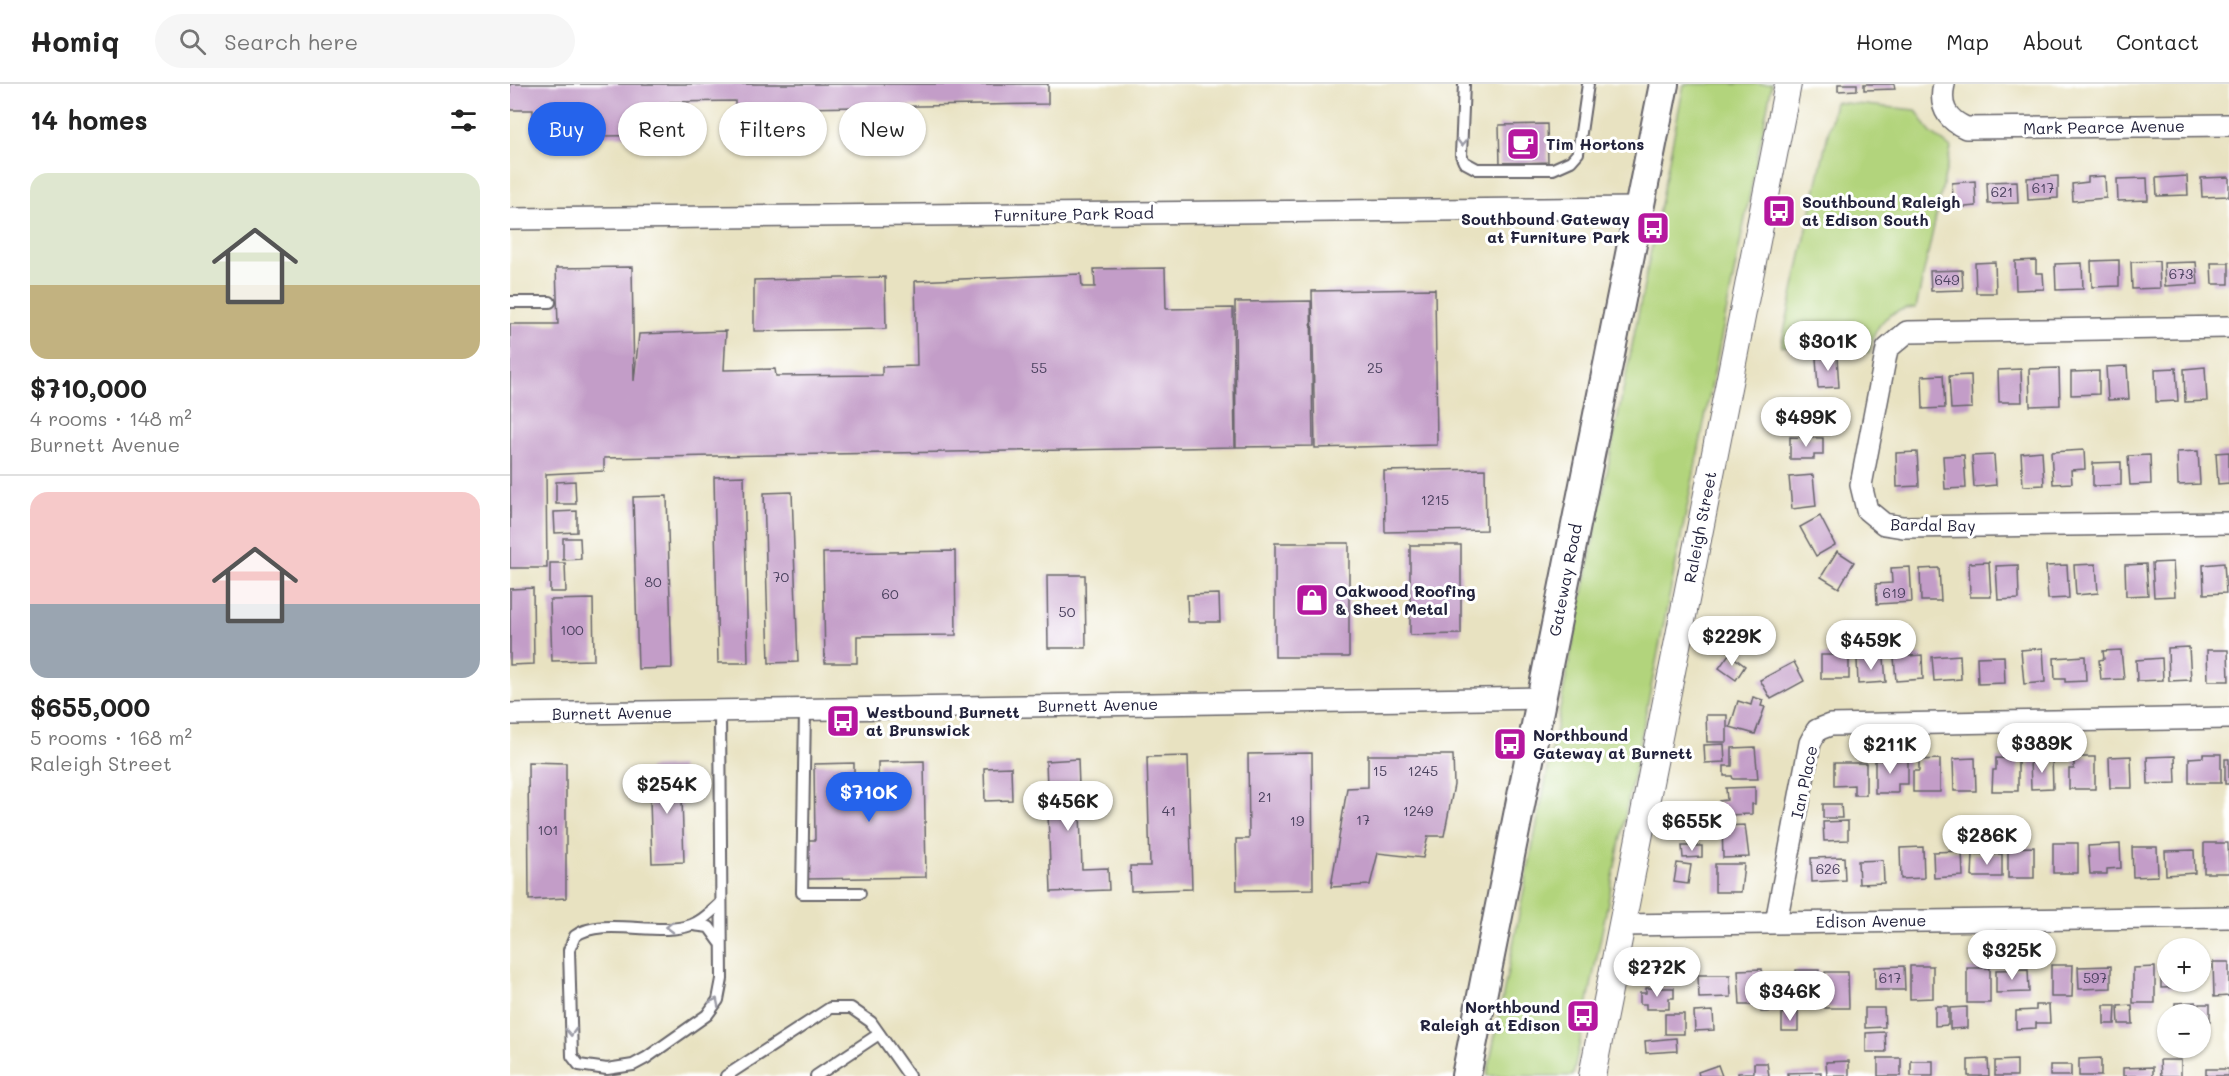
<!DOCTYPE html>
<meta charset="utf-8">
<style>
body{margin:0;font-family:Mali,sans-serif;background:#f6f6f6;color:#222;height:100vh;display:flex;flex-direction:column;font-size:22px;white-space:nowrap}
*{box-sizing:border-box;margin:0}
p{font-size:20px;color:#767676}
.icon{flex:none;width:33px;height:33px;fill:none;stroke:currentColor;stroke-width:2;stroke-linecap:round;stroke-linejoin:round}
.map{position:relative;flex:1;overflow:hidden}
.panel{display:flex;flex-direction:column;background:#fff;width:510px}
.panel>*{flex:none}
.banner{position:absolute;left:18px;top:18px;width:570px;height:54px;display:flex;gap:12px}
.controls{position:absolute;left:1647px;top:854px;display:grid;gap:12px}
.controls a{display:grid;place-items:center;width:54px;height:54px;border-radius:50%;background:#fff;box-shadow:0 2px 4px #0004;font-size:30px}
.price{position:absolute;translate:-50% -51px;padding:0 14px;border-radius:21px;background:#fff;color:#222;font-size:20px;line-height:39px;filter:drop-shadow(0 2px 3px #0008)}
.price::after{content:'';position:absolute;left:50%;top:36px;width:18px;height:14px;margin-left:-9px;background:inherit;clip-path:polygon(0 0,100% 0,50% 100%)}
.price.selected{background:#2563eb;color:#fff}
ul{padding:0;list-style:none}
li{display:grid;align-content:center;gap:12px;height:318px;padding:0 30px}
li+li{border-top:2px solid #e0e0e0}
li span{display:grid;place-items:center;height:186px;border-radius:18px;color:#555}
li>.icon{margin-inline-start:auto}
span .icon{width:108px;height:108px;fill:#fffc;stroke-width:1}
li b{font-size:26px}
h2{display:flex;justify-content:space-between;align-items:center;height:72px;padding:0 30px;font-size:26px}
.tag{padding:0 21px;border-radius:27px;background:#fff;box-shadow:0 2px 4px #0004;font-size:21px;line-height:54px}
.tag.selected{background:#2563eb;color:#fff}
header{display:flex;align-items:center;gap:36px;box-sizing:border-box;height:84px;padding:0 30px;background:#fff;border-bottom:2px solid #e0e0e0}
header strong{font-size:28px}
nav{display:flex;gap:33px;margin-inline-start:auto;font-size:21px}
.search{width:420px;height:54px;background:#f6f6f6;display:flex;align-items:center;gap:15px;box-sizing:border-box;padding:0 21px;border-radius:33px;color:#767676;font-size:22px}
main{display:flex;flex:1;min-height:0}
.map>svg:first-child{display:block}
</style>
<header>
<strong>Homiq</strong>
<div class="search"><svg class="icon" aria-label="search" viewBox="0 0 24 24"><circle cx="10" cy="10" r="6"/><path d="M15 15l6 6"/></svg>Search here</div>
<nav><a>Home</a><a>Map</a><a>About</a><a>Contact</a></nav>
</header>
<main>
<section class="panel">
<h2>14 homes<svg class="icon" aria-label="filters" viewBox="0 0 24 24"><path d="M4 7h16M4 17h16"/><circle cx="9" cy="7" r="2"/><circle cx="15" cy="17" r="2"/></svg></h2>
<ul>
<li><span style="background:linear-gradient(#dfe7d0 60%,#c2b280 0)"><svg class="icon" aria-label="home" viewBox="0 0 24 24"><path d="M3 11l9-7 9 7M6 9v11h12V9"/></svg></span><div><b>$710,000</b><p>4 rooms · 148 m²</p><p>Burnett Avenue</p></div></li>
<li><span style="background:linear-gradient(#f6c9c9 60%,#9aa5b1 0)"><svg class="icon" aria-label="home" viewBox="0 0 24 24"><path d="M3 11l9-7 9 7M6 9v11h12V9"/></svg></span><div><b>$655,000</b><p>5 rooms · 168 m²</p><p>Raleigh Street</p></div></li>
</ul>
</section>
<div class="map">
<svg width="1719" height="992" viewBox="0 0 1719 992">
<rect width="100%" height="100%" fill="#fff"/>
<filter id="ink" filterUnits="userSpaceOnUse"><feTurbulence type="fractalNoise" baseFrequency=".0167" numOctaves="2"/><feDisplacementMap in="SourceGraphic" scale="12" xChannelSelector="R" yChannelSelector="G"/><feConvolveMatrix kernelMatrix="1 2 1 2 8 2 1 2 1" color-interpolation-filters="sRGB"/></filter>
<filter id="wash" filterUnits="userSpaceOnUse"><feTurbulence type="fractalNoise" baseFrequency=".008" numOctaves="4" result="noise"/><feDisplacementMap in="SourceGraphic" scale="24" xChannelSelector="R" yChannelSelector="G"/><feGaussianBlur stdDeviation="1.35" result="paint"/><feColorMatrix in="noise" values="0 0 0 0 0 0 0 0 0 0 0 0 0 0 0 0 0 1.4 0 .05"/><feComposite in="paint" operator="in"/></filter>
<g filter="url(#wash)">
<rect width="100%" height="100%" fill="#e8e2c1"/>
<g fill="#b2d47c" stroke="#6a7b5c" stroke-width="1.5">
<polygon points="1174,0 1262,0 1063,992 977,992"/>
<path d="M1325 18 1406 26 1420 48 1441 64 1406 224C1377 224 1364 242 1359 268L1271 262Z"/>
</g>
<g id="blocks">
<g fill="#c39dc8">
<polygon points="0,0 538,0 538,20 225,25 225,17 160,18 161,51 23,53 23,26 0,26"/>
<polygon points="1328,0 1347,0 1347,6 1328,7"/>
<polygon points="1354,0 1384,0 1385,5 1354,6"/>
<polygon points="1037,40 1038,78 990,80 989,41"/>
<polygon points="1548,92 1548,114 1518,116 1517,94"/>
<polygon points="1595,92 1596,114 1563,117 1562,100 1578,98 1578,93"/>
<polygon points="1677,92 1678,111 1647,112 1646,94"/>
<polygon points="1719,93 1719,112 1692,113 1691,94"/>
<polygon points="1637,94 1638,116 1608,117 1607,95"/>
<polygon points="1465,97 1466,122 1444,124 1442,99"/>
<polygon points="1507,97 1508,119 1478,120 1477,98"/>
<polygon points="1526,176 1526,189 1533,189 1534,205 1506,206 1505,177"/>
<polygon points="1609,176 1609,202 1582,203 1581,177"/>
<polygon points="1649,177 1650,204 1622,205 1621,178"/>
<polygon points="1485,178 1486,209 1466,209 1465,179"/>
<polygon points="1686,178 1688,200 1655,202 1654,179"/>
<polygon points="1572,179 1573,205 1546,206 1545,180"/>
<polygon points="1701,179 1719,179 1719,200 1702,200"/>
<polygon points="122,183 124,297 129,250 216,247 214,286 265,285 266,292 372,291 372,283 407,282 405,197 571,190 572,203 585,203 584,185 655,184 656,225 723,224 725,363 94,374 94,387 36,390 37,484 0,484 0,240 48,240 46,184"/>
<polygon points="1452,186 1453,206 1421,207 1420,187"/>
<polygon points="375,193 376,245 244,247 244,196"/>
<polygon points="925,205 927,361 805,364 802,207"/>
<polygon points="801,217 803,362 726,363 725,218"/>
<polygon points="1327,273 1329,303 1308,304 1306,274"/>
<polygon points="1617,282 1619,315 1598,316 1596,283"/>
<polygon points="1695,283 1697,317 1675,318 1674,285"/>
<polygon points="1549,284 1550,321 1520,322 1519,285"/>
<polygon points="1666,284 1668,317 1646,318 1645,285"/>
<polygon points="1511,285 1512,318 1489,318 1488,286"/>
<polygon points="1589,287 1589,310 1561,311 1561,288"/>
<polygon points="1433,291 1435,324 1413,325 1412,292"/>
<polygon points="1461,291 1462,324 1441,325 1439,292"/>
<polygon points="1328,316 1329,332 1324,333 1325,345 1306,346 1304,317"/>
<polygon points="1280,353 1313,354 1313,371 1304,371 1304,375 1280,375"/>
<polygon points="1574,366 1575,385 1561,386 1562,399 1543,400 1541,368"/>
<polygon points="1532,367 1534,401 1513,402 1511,369"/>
<polygon points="1688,367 1690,400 1668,401 1667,368"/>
<polygon points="1407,368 1409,402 1387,403 1386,369"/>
<polygon points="1719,368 1719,399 1708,400 1706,369"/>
<polygon points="1454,371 1456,404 1435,405 1433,372"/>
<polygon points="1484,371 1486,401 1464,403 1462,372"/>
<polygon points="1640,371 1641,400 1620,401 1618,372"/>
<polygon points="1611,378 1611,401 1583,402 1583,379"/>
<polygon points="975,385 976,446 875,448 874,387"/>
<polygon points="1303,391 1306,422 1282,425 1279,393"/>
<polygon points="234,392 238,579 208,579 204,393"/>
<polygon points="65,397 66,420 46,420 46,398"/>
<polygon points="282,408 288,578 259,579 254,409"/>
<polygon points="157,412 162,584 128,585 123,413"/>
<polygon points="67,427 67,448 45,449 44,428"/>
<polygon points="1310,432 1325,461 1306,472 1290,443"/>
<polygon points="53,454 70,454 71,475 53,476"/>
<rect x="765" y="459" width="74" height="114"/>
<polygon points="900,461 951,461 951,550 900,551"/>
<polygon points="445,467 446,551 347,552 347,579 315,579 313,469"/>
<polygon points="1327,467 1344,478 1329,504 1311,493"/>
<polygon points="1479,478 1481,513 1460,513 1459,479"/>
<polygon points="1663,478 1665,512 1644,513 1642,479"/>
<polygon points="40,479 55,479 56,508 40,508"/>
<polygon points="1714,479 1716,509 1694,510 1693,481"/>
<polygon points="1586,480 1588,509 1566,511 1564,481"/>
<polygon points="1636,480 1638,511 1616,512 1615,481"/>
<polygon points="1508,481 1509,515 1488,516 1486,482"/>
<polygon points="1557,481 1559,514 1538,515 1536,482"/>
<polygon points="1400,483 1402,518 1367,520 1366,500 1382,499 1381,484"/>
<polygon points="1429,484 1431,517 1411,517 1410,485"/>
<polygon points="537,491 575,491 576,564 538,564"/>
<polygon points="23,504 24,580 0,581 0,505"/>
<polygon points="709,510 710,538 678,538 677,511"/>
<polygon points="83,515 84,576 42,577 40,516"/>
<polygon points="1679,563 1681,596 1659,597 1658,564"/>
<polygon points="1533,564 1535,598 1514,600 1511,566"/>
<polygon points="1611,566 1614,595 1591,596 1589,576 1594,575 1593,567"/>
<polygon points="1697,566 1718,566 1719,597 1698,597"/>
<polygon points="1219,570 1235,582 1226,596 1209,584"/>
<rect x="1311" y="571" width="28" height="24"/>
<polygon points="1412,571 1413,595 1386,597 1384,573"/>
<polygon points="1450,571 1451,595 1424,597 1422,573"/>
<polygon points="1494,572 1495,599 1468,600 1467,573"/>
<polygon points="1575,572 1576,597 1555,598 1555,595 1545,595 1544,574"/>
<polygon points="1374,574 1376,598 1348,600 1347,576"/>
<polygon points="1652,574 1653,596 1627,597 1626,576"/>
<polygon points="1284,578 1294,597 1261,615 1250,596"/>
<polygon points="1243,613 1253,616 1251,622 1255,623 1245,650 1220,643 1228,617 1241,621"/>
<polygon points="1196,631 1217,631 1217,658 1197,658"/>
<polygon points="1214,660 1215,678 1195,679 1194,661"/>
<polygon points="1245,663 1248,695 1223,695 1222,692 1214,692 1214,682 1222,682 1222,664"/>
<polygon points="802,669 803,805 727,806 726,755 739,755 738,670"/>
<polygon points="1693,670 1711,670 1711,699 1679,699 1679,674 1693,673"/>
<polygon points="858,671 943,671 944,701 934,752 918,752 913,774 868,769 860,801 821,803 837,704 858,703"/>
<polygon points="678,672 682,805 621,807 620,782 640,782 637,673"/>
<polygon points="1621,672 1622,704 1600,704 1599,673"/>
<polygon points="1665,672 1666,699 1638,700 1637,673"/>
<polygon points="1564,673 1585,673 1585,705 1559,705 1559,685 1564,685"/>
<polygon points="1465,674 1466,707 1444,707 1443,675"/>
<polygon points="1486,674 1508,675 1508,707 1482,707 1483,686 1486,686"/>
<polygon points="1542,674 1543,704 1521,705 1520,675"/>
<polygon points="568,675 572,785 598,784 599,806 541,808 536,677"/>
<polygon points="1430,675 1430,708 1403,708 1403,687 1409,687 1409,676"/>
<rect x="1715" y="675" width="4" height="25"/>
<polygon points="1365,676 1398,676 1398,700 1388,700 1388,709 1365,709"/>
<polygon points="414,677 416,793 298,795 296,756 305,756 304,680 344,679 344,696 368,695 368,678"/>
<polygon points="18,678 56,679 56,814 19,816"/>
<polygon points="1324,679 1356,679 1356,711 1344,711 1344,701 1324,702"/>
<polygon points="171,682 174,778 142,779 139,684"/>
<polygon points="501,683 502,716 475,717 474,684"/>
<polygon points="1245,703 1245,720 1242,720 1242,730 1216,731 1216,728 1210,728 1209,717 1217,716 1216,704"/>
<polygon points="1313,720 1331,720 1332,734 1313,734"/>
<rect x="1179" y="726" width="19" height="11"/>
<polygon points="1338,737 1338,756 1314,757 1313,738"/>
<polygon points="1235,741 1239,773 1213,774 1212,742"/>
<rect x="1543" y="759" width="25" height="30"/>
<polygon points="1694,759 1718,759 1719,789 1694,789"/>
<polygon points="1610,760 1611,784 1597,785 1597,790 1580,790 1578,762"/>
<polygon points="1172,762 1192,762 1192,773 1173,774"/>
<polygon points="1413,763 1414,794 1391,795 1390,764"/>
<polygon points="1524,763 1524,794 1498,794 1498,764"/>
<polygon points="1622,763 1647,763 1648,792 1623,793"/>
<polygon points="1684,766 1685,789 1656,791 1655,767"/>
<polygon points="1452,767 1453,792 1424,794 1423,768"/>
<polygon points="1463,770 1492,770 1492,793 1462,793"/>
<polygon points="1334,773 1335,796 1302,798 1301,774"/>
<polygon points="1373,776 1374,799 1349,800 1348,777"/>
<polygon points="1167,779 1181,781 1178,800 1164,798"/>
<polygon points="1205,780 1234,780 1231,808 1205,808"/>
<polygon points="1703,878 1719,878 1719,912 1704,913"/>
<polygon points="1541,881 1563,881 1562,913 1541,913"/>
<polygon points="1651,881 1658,881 1658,897 1681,897 1681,903 1651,904"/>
<polygon points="1394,882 1395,906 1365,906 1365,883"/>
<polygon points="1400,882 1423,882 1423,914 1400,915"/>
<polygon points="1601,882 1601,904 1569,905 1568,883"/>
<polygon points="1645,883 1645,919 1623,919 1623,884"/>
<rect x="1457" y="884" width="23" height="35"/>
<polygon points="1252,885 1253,902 1268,901 1268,927 1251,928 1251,921 1230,921 1228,886"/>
<polygon points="1518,885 1519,908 1486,909 1486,886"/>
<polygon points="1286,886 1309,886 1310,918 1287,919"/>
<polygon points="1315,888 1338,888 1339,924 1315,924"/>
<polygon points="1188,891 1220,891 1221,913 1189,914"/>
<polygon points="1136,904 1164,904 1164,914 1159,914 1159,925 1136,925 1136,920 1130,920 1130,909 1136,909"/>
<polygon points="1686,918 1687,930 1665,930 1665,919"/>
<polygon points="1689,920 1700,920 1700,938 1690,938"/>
<polygon points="1526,921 1539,921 1540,939 1526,939 1526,944 1506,945 1506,927 1526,926"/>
<polygon points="1594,921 1606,921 1605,940 1594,940"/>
<polygon points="1622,921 1623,940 1609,940 1608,922"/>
<polygon points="1425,922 1438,922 1438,941 1425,942"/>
<polygon points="1457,923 1457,944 1440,945 1440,924"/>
<polygon points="1355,924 1374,924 1375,943 1355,944"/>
<polygon points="1203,927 1204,946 1185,947 1184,928"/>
<rect x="1272" y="928" width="16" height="19"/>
<rect x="1155" y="930" width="19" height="20"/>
<polygon points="1375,948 1376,968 1356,968 1356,949"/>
<polygon points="1166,954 1167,967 1136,969 1135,957"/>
<rect x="1368" y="974" width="23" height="18"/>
<polygon points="1591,974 1591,992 1569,992 1569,975"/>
<polygon points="1478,975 1479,992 1458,992 1458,976"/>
<polygon points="1507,976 1507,992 1485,992 1485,977"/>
<polygon points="1650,976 1671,976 1671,992 1651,992"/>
<polygon points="1339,977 1339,992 1317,992 1316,978"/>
<rect x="1401" y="977" width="22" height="15"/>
<polygon points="1244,979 1257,979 1259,992 1228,992 1228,989 1244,989"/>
<polygon points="1208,981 1212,992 1189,992 1188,988"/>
<rect x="1540" y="981" width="21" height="11"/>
<polygon points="1643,983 1643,992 1613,992 1613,984"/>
<rect x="1696" y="985" width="23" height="7"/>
<polygon points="1311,988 1311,992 1277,992 1277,989"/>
</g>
</g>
</g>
<g filter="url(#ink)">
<use href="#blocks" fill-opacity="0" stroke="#67656a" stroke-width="1.5"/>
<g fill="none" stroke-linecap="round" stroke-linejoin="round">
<g stroke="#67656a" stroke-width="14">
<g id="service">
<polyline points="954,0 951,71 954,78 967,85 1043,85 1061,77 1068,69 1078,0"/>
<polyline points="0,218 40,218"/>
<polyline points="295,626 292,809 350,809"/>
<path d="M210 627 212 895 208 916 197 931 136 974 123 981 97 985 69 981 62 972 59 866 65 852C91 832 149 853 181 841 193 837 202 827 211 819"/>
<polyline points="183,841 199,843 210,858"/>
<polyline points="216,992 320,924 341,924 361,938 399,992"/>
<polyline points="306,992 369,950"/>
</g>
</g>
<g stroke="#67656a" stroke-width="24">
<g id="minor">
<path d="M1434 0C1429 22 1436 35 1456 44L1719 41"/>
<polyline points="0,135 1129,124"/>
<polyline points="1719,243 1397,248 1377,265 1351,401 1357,426 1374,440 1393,443 1719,439"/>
<polyline points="0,630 1032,614"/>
<polyline points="1266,838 1300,659 1307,646 1320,641 1719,634"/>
<polyline points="1111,841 1719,833"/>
</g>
</g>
<g stroke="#67656a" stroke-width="28">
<polyline id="tertiary" points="1082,992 1278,0"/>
</g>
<g stroke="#67656a" stroke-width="32">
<polyline id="secondary" points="956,992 1154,0"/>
</g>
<use href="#service" stroke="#fff" stroke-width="10"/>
<use href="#minor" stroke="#fff" stroke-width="21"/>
<use href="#tertiary" stroke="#fff" stroke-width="26"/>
<use href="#secondary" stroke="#fff" stroke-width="28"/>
</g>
<defs><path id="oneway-chevron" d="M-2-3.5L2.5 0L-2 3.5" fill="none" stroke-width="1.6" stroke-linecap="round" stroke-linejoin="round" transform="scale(1.5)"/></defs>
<g stroke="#9c9ca7">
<use href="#oneway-chevron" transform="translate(952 58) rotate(91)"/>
<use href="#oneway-chevron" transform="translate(160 843) rotate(179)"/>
<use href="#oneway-chevron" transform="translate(205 918) rotate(-63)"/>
<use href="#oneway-chevron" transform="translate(61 948) rotate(88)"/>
</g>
</g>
<defs>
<g id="cafe-square" transform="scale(1.725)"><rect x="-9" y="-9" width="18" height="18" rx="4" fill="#b5179e" stroke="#fff"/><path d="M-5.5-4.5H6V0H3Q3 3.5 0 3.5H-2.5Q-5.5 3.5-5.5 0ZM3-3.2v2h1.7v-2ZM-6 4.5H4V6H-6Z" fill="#fff"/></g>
<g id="bus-square" transform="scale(1.725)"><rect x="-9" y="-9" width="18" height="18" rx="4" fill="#b5179e" stroke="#fff"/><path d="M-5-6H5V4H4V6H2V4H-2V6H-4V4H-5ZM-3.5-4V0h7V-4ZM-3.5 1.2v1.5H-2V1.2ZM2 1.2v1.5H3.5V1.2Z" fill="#fff"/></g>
<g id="shop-square" transform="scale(1.725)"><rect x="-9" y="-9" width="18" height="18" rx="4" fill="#b5179e" stroke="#fff"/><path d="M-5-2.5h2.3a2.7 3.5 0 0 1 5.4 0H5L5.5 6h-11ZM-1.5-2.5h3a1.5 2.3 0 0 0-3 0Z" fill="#fff"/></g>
</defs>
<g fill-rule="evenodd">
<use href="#cafe-square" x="1013" y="60"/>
<use href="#bus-square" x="1269" y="127"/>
<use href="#bus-square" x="1143" y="144"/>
<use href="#shop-square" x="802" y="516"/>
<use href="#bus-square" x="333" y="637"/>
<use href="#bus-square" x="1000" y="660"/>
<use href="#bus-square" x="1073" y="932"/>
</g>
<g text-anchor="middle" stroke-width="6" stroke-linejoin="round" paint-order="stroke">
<g font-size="14" fill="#4a415e">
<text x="1533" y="109">617</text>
<text x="1492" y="113">621</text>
<text x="1671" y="195">673</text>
<text x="1437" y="201">649</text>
<text x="529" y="289">55</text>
<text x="865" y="289">25</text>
<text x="925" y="421">1215</text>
<text x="271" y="498">70</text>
<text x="143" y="503">80</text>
<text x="1384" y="514">619</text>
<text x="380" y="515">60</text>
<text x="557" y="533">50</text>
<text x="62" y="551">100</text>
<text x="870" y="692">15</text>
<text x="913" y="692">1245</text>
<text x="755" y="718">21</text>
<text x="659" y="732">41</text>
<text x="908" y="732">1249</text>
<text x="853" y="741">17</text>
<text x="787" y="742">19</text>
<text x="38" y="751">101</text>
<text x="1318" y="790">626</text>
<text x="1380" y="899">617</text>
<text x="1585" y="899">597</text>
</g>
<g font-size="16" fill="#22223b" stroke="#fff">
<text transform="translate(1594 43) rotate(-1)" y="6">Mark Pearce Avenue</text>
<text transform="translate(564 130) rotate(-1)" y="6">Furniture Park Road</text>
<text transform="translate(1423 441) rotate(1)" y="6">Bardal Bay</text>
<text transform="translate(1190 443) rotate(-79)" y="6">Raleigh Street</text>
<text transform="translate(1055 496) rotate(-79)" y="6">Gateway Road</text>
<text transform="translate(588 621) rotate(-1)" y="6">Burnett Avenue</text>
<text transform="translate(102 629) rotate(-1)" y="6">Burnett Avenue</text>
<text transform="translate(1294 698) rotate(-78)" y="6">Ian Place</text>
<text transform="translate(1361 837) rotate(-1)" y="6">Edison Avenue</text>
</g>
<g font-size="16" font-weight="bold" fill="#22223b" stroke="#fff" text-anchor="start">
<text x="1036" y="66">Tim Hortons</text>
<text x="1292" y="124">Southbound Raleigh<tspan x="1292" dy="18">at Edison South</tspan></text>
<text x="1120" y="141" text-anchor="end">Southbound Gateway<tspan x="1120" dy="18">at Furniture Park</tspan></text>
<text x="825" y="513">Oakwood Roofing<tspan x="825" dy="18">&amp; Sheet Metal</tspan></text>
<text x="356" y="634">Westbound Burnett<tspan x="356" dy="18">at Brunswick</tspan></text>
<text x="1023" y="657">Northbound<tspan x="1023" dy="18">Gateway at Burnett</tspan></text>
<text x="1050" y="929" text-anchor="end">Northbound<tspan x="1050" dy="18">Raleigh at Edison</tspan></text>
</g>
</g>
</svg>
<div class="controls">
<a>+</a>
<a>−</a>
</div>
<b class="price" style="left:1318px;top:288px">$301K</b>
<b class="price" style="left:1296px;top:364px">$499K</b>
<b class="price" style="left:1222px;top:583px">$229K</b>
<b class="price" style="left:1361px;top:587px">$459K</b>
<b class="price" style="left:1532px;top:690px">$389K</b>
<b class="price" style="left:1380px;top:691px">$211K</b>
<b class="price" style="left:157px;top:731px">$254K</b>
<b class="price selected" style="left:359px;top:739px">$710K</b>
<b class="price" style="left:558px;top:748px">$456K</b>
<b class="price" style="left:1182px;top:768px">$655K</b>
<b class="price" style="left:1477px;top:782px">$286K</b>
<b class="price" style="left:1502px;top:897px">$325K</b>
<b class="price" style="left:1147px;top:914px">$272K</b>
<b class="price" style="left:1280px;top:938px">$346K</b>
<div class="banner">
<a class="tag selected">Buy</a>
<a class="tag">Rent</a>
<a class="tag">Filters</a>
<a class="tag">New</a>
</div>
</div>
</main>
